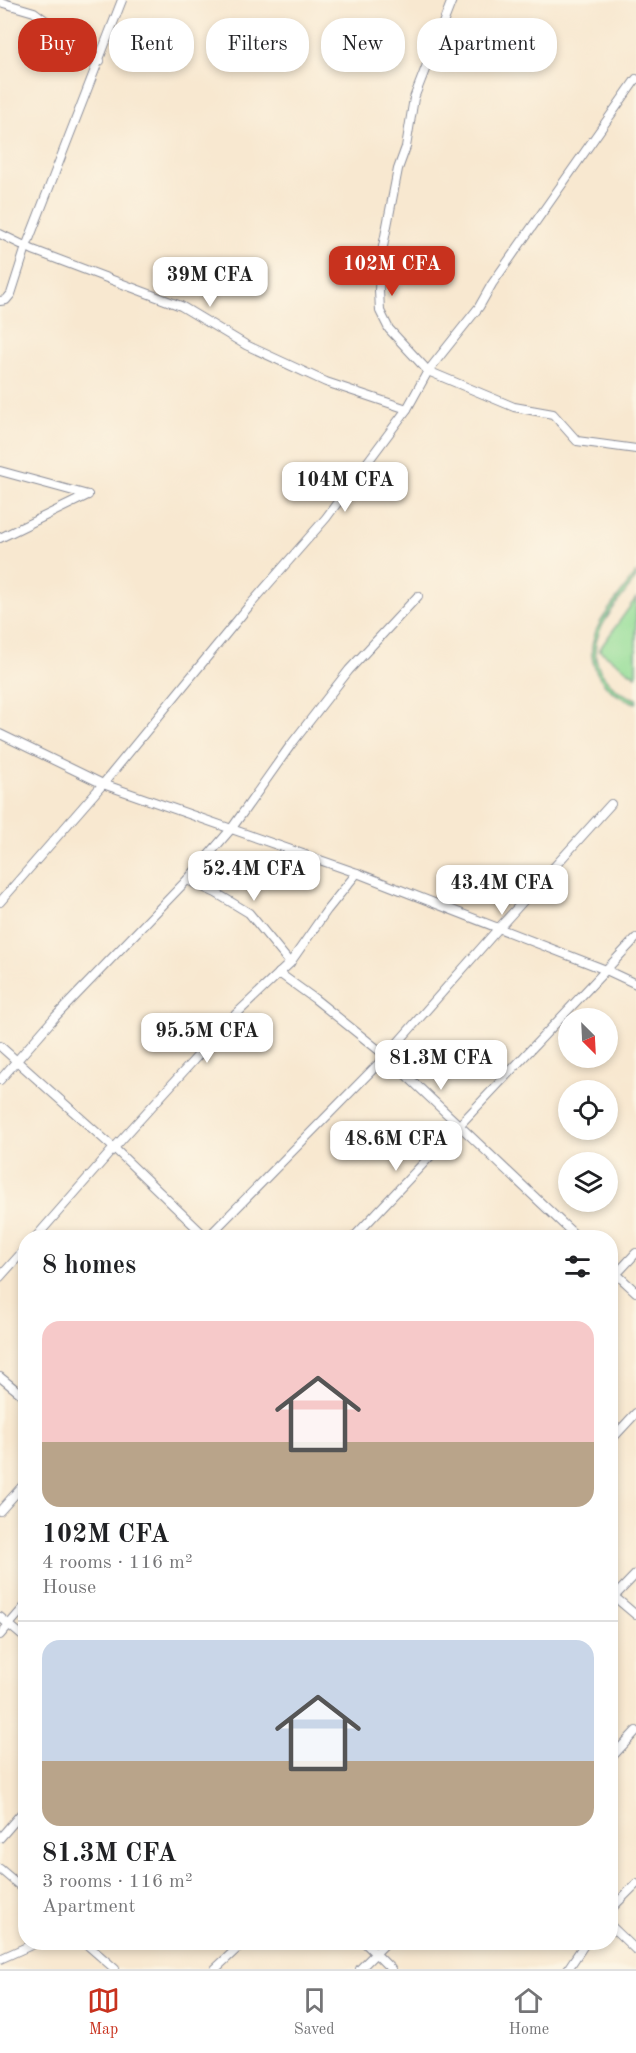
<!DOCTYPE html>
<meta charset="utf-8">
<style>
body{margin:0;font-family:"Old Standard TT",serif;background:#f2f2f2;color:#202124;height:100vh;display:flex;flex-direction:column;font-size:22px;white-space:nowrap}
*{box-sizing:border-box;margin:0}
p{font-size:20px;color:#757577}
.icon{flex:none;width:33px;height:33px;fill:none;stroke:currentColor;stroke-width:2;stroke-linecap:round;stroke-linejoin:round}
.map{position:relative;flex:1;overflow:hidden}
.drawer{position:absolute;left:18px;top:1230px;width:600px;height:720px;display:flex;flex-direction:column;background:#fff;border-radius:24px;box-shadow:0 3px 9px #0003}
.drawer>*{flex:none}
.guide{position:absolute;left:18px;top:18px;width:600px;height:54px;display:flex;gap:12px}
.needle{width:39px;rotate:156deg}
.buttons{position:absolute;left:558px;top:1008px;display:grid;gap:12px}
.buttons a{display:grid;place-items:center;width:60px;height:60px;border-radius:50%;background:#fff;box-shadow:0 3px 9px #0003;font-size:30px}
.price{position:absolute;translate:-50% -51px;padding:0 14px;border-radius:12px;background:#fff;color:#222;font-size:20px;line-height:39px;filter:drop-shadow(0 2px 3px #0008)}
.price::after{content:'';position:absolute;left:50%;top:36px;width:18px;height:14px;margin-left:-9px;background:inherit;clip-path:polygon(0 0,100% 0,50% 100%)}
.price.current{background:#c8321e;color:#fff}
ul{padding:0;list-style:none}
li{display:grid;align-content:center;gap:12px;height:318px;padding:0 24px}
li+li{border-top:2px solid #e0e0e0}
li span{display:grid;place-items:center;height:186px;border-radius:18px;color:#555}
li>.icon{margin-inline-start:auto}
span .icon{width:108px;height:108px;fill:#fffc;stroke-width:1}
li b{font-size:26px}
h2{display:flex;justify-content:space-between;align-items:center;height:72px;padding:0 24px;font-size:26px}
.tag{padding:0 21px;border-radius:24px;background:#fff;box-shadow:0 3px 9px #0003;font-size:21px;line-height:54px}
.tag.current{background:#c8321e;color:#fff}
.tabs{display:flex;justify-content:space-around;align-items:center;height:84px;border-top:2px solid #e0e0e0;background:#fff;font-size:16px;color:#757577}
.tabs a{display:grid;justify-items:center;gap:3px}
.tabs .current{color:#c8321e}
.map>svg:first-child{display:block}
</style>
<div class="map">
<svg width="636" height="1969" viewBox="0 0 636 1969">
<rect width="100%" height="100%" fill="#fcf5e5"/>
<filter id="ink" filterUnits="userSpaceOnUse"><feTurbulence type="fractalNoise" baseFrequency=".0167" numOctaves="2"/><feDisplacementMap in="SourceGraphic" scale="12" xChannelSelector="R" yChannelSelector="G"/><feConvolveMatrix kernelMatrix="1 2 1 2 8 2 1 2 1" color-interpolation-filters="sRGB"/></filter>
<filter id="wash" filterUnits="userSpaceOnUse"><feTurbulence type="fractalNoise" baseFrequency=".008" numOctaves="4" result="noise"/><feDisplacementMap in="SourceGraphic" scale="24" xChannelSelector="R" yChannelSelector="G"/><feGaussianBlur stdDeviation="1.35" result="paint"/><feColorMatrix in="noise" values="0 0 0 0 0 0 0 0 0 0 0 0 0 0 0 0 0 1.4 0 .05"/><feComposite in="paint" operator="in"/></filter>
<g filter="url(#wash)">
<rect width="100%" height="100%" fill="#f8e8d0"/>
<g fill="#96de99" stroke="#58867c" stroke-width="1.5">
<path d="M636 573V578C624 595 603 618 597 638 589 667 610 691 636 699V703C600 692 580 659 600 623 610 606 624 590 636 573Z"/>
<polygon points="636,598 636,676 599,650"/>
</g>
</g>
<g filter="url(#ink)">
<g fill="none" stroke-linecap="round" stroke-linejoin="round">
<g stroke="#8a8c97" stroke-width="10">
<g id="minor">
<polyline points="452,0 414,98 406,147 398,169 381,257 379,290 380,311 389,329 428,371 514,407 553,414 577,441 636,449"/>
<polyline points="0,2 34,12 100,61"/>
<polyline points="0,234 33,250 181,306 246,345 326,382 407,409"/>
<polyline points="0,301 6,300 11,294 26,247 122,0"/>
<polyline points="0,471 88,495"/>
<polyline points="0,538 88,495"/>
<polyline points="0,734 103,784 357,873 606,970 636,984"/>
<polyline points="187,880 216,893 249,913 290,963"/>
<polyline points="0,902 103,784 249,606 326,518 407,409 428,371 479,307 492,284 636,79"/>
<polyline points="279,973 315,999 386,1056 578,1238"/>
<polyline points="0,1046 114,1148 207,1238 386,1056 498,929 611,804"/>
<polyline points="0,1080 55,1017 187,880 232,828 290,746 349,670 418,596"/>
<polyline points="35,1238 114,1148 233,1017 290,963 327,910 357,873"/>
<polyline points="353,1238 636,938"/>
<polyline points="610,1268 636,1292"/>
<polyline points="0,1277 26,1248"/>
<polyline points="610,1281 636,1253"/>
<polyline points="0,1377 26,1398"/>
<polyline points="610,1441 636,1413"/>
<polyline points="0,1511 26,1482"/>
<polyline points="610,1593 636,1615"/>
<polyline points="610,1601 636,1574"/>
<polyline points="0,1617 26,1639"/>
<polyline points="0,1635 26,1605"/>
<polyline points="610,1759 636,1731"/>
<polyline points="0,1838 26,1808"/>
<polyline points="0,1869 26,1891"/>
<polyline points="610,1910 636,1884"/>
<polyline points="610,1925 636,1950"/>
<polyline points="84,1942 115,1969"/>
<polyline points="364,1942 391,1969"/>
<polyline points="0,1959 38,1942"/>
<polyline points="215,1969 244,1942"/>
<polyline points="360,1969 387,1942"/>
<polyline points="568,1969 586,1942"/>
</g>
</g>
<use href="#minor" stroke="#fff" stroke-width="8"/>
</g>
</g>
</svg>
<div class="buttons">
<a><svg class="needle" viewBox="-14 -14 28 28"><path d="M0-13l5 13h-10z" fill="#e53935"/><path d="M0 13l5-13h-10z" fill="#757577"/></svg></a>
<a><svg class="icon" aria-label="locate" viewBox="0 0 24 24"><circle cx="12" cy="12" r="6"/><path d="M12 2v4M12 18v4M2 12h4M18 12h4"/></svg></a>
<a><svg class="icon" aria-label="layers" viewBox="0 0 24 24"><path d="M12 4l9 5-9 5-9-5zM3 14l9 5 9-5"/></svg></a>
</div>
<b class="price current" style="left:392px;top:297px">102M CFA</b>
<b class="price" style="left:210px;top:308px">39M CFA</b>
<b class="price" style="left:345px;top:513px">104M CFA</b>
<b class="price" style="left:254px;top:902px">52.4M CFA</b>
<b class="price" style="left:502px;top:916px">43.4M CFA</b>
<b class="price" style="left:207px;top:1064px">95.5M CFA</b>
<b class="price" style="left:441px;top:1091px">81.3M CFA</b>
<b class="price" style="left:396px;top:1172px">48.6M CFA</b>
<div class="guide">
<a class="tag current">Buy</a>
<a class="tag">Rent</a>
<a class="tag">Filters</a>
<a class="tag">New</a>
<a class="tag">Apartment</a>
</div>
<section class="drawer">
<h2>8 homes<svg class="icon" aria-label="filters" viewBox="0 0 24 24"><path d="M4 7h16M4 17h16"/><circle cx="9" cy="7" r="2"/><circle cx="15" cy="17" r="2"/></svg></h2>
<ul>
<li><span style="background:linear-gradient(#f6c9c9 65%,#b9a48a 0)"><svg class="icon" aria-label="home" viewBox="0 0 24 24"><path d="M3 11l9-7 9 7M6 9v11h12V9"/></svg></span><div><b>102M CFA</b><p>4 rooms · 116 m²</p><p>House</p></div></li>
<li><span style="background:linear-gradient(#c9d6e8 65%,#b9a48a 0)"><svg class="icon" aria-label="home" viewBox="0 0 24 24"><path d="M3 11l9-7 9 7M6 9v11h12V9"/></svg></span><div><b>81.3M CFA</b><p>3 rooms · 116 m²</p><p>Apartment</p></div></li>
</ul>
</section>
</div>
<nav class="tabs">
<a class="current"><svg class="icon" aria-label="map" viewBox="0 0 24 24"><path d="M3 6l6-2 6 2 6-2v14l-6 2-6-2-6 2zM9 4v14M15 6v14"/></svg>Map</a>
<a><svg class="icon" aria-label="saved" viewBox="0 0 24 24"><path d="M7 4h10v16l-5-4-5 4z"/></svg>Saved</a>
<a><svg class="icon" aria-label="home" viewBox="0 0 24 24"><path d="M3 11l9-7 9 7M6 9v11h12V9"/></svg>Home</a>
</nav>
